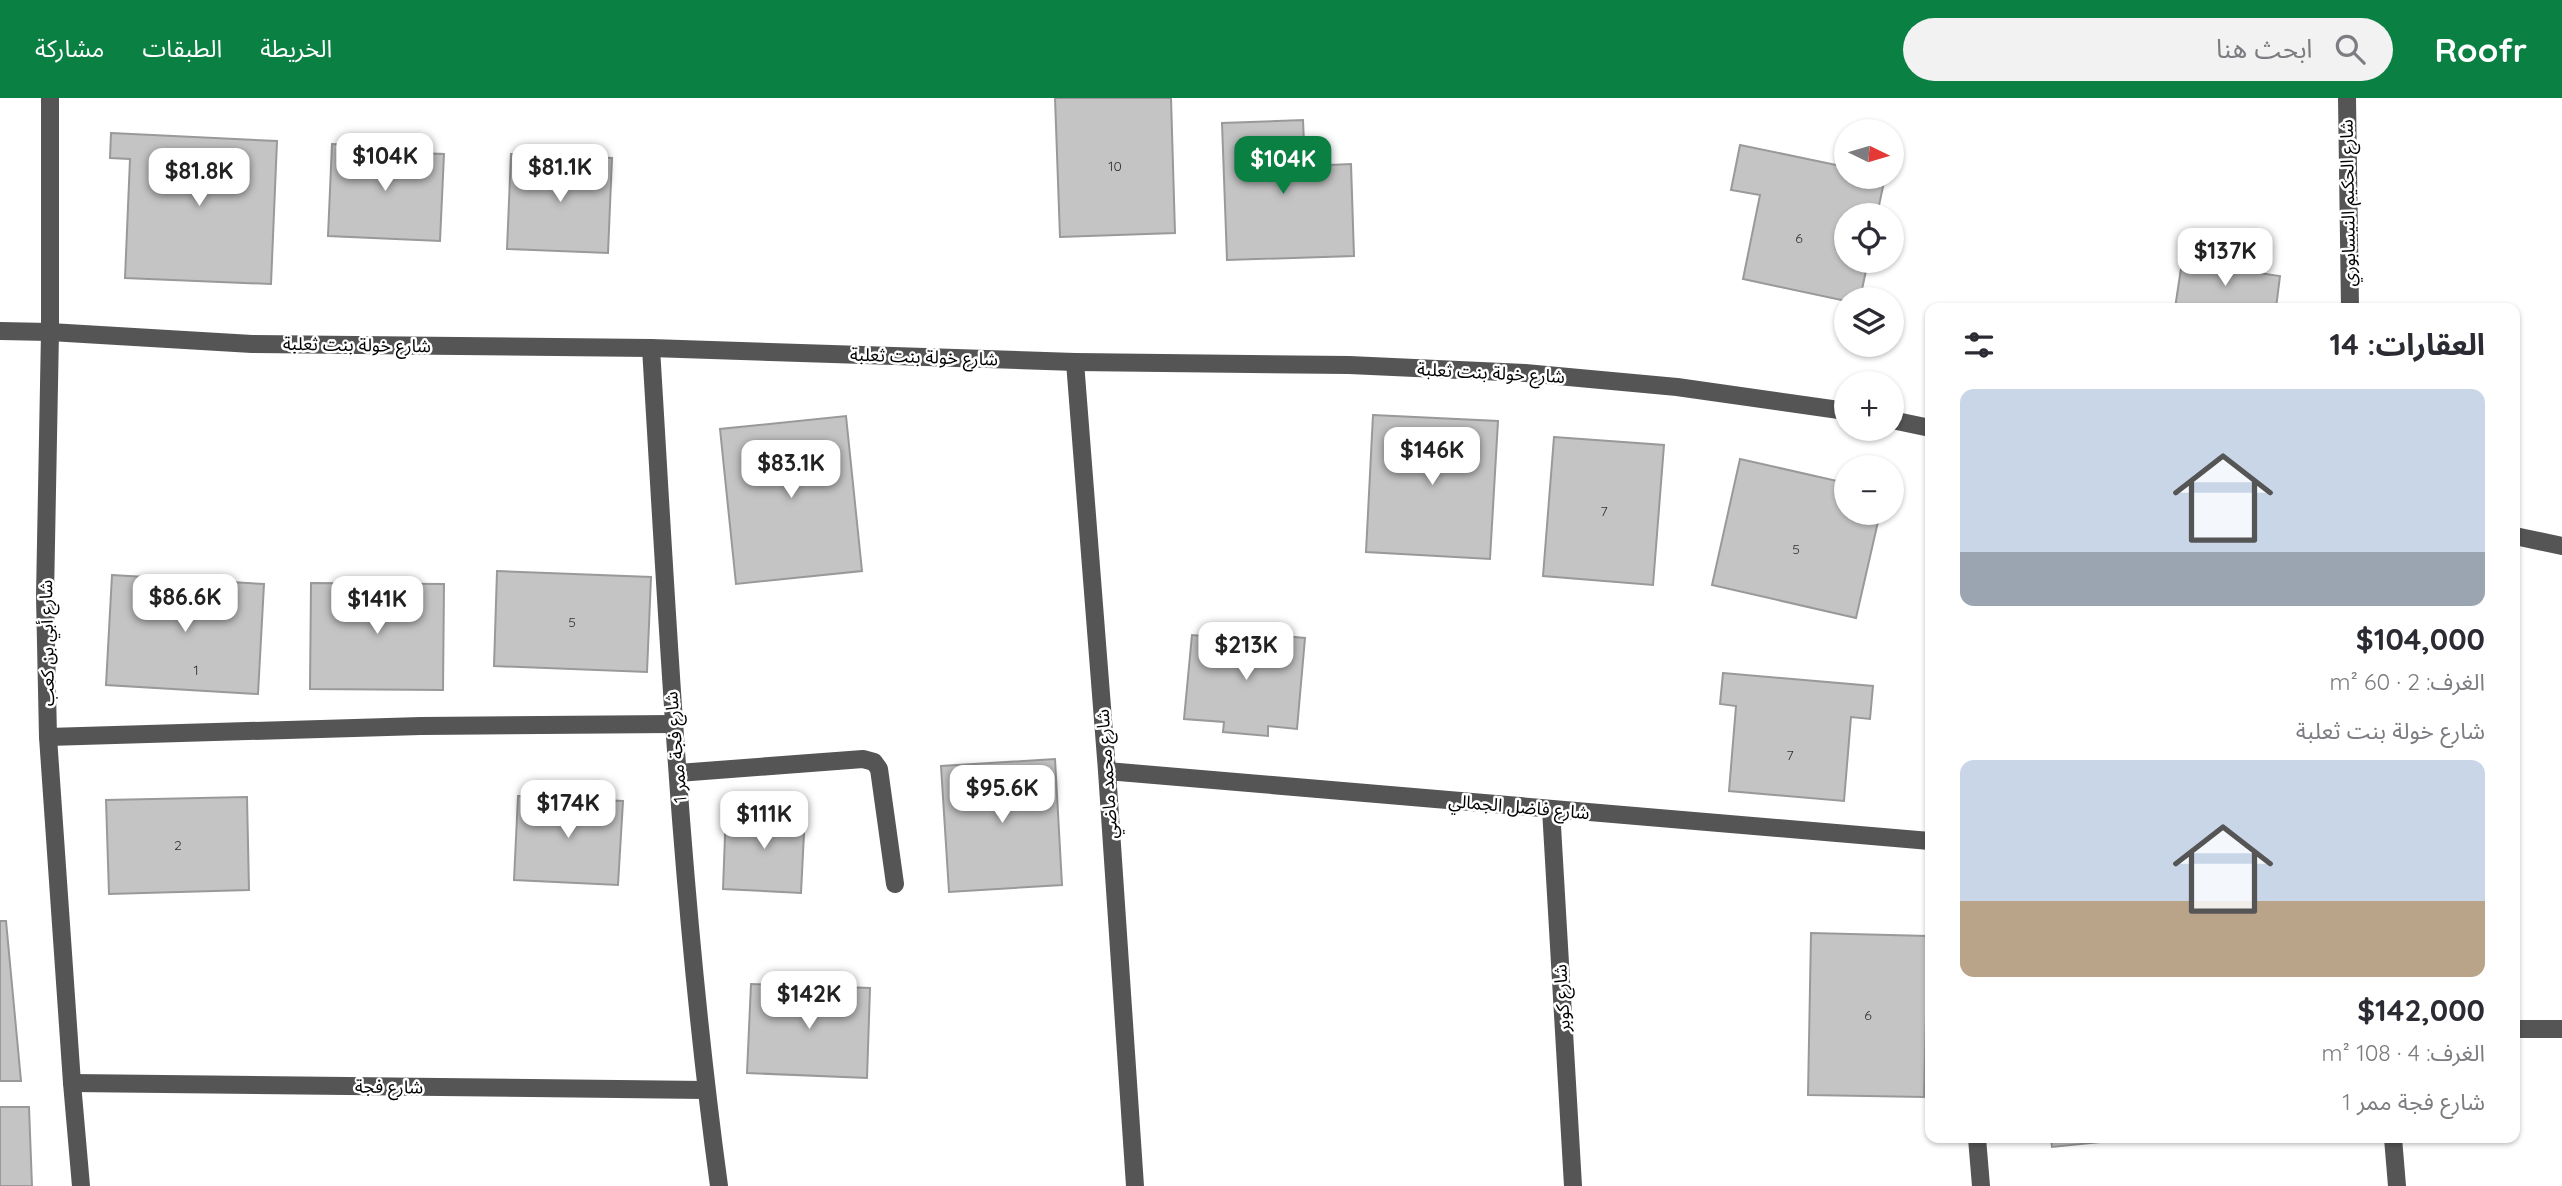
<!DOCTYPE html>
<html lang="ar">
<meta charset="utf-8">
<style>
body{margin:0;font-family:Quicksand,"Noto Sans Arabic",sans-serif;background:#f2f2f3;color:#2b2b33;direction:rtl;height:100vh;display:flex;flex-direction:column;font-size:26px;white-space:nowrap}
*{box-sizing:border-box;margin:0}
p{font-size:23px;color:#7c7c81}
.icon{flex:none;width:38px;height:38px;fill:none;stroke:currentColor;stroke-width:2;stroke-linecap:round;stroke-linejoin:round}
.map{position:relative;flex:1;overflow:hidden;direction:ltr}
.sheet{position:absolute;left:1925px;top:205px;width:595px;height:840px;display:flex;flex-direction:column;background:#fff;border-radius:14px;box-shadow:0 2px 5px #0004;direction:rtl}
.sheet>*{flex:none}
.needle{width:46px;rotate:95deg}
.fabs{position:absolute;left:1834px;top:21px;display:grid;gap:14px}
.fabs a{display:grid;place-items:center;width:70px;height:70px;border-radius:50%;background:#fff;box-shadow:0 2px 5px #0004;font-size:35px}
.price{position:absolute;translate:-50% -60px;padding:0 16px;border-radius:14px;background:#fff;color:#222;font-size:23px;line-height:46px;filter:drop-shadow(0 2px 4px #0008)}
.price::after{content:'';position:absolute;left:50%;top:42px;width:21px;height:16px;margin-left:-10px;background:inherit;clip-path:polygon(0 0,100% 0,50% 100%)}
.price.current{background:#0b8043;color:#fff}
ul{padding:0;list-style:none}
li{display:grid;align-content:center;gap:14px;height:371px;padding:0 35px}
li span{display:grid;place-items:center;height:217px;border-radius:14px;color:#555}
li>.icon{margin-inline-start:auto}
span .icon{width:126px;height:126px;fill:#fffc;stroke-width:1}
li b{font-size:30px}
h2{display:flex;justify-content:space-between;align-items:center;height:84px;padding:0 35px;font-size:30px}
header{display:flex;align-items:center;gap:42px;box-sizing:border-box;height:98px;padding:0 35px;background:#0b8043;color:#fff}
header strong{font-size:33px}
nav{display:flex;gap:38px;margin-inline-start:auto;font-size:24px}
.search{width:490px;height:63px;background:#f2f2f3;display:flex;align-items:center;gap:18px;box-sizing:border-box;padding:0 24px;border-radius:38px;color:#7c7c81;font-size:26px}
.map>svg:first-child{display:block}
</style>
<header>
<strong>Roofr</strong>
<div class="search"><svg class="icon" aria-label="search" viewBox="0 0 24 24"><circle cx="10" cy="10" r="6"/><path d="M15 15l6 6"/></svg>ابحث هنا</div>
<nav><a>الخريطة</a><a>الطبقات</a><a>مشاركة</a></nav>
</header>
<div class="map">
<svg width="2562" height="1088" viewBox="0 0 2562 1088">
<rect width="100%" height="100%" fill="#fff"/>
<g fill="#c4c4c4" stroke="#999" stroke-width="2">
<polygon points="1055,0 1171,0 1175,135 1060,139"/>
<polygon points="1303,22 1305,68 1351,66 1354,158 1227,162 1222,25"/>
<polygon points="111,35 277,43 271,186 125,180 130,61 110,60"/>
<polygon points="332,46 419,50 418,55 444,56 440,143 328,138"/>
<polygon points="1740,47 1846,69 1846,79 1885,79 1877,117 1846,117 1846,163 1868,163 1860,201 1846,203 1743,181 1760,97 1731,92"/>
<polygon points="511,56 612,60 608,155 507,151"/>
<polygon points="2182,164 2280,178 2276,210 2175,210"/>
<polygon points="1373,317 1498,323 1490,461 1366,454"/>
<polygon points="846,318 862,473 736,486 720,331"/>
<polygon points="1554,339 1664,347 1653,487 1543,478"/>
<polygon points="1740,361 1846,385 1846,415 1880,415 1856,520 1712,487"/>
<polygon points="497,473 651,479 647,574 494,568"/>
<polygon points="112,477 264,486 258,596 106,587"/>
<polygon points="311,485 444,486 443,592 310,591"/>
<polygon points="1248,535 1305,540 1297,631 1268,628 1268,638 1223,634 1224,624 1184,621 1192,537 1248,542"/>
<polygon points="1723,575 1873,588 1870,621 1851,619 1844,703 1729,693 1736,608 1720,606"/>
<polygon points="1055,661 1062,787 949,794 941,668"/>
<polygon points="518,698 623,703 618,787 514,782"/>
<polygon points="247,699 249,792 109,796 106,702"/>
<polygon points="726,712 805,715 801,795 723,791"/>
<polygon points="0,823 6,823 21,983 0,983"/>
<polygon points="1811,835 1928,838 1924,999 1808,997"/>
<polygon points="751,886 870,890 867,980 747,975"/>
<polygon points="0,1009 29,1009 32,1088 0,1088"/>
<polygon points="2051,1040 2140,1040 2052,1049"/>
</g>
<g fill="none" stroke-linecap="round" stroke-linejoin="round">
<g stroke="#555" stroke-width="18">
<polyline points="50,0 50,234 45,498 48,639 72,985 81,1088"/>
<polyline points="2347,0 2350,210"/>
<polyline points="0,233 50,234 252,246 651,250 1075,264 1349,267 1525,275 1677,289 1846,313"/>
<path d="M651 250C668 529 681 810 719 1088"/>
<polyline points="1075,264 1107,673 1135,1088"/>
<polyline points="1892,322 1930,330"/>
<polyline points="2515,438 2562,448"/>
<polyline points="48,639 421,628 673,626"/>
<polyline points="1107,673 1930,743"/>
<polyline points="678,675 863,661 874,664 879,671 895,786"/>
<polyline points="1551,711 1573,1088"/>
<polyline points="2515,931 2562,931"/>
<polyline points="72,985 706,992"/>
<polyline points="1977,1040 1981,1088"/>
<polyline points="2393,1040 2397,1088"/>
</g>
</g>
<g text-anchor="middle" stroke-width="5" stroke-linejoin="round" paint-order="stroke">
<g font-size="14" fill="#313131">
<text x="1115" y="73">10</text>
<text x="1799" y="145">6</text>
<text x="1604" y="418">7</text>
<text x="1796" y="456">5</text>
<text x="572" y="529">5</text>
<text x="196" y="577">1</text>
<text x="1790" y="662">7</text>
<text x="178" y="752">2</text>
<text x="1868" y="922">6</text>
</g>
<g font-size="18" fill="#000" stroke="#fff">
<text transform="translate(2348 105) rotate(-91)" y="6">شارع الحكيم النيسابوري</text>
<text transform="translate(357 247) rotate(1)" y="6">شارع خولة بنت ثعلبة</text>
<text transform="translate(924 259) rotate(2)" y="6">شارع خولة بنت ثعلبة</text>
<text transform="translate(1491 275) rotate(3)" y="6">شارع خولة بنت ثعلبة</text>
<text transform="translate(47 545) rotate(-91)" y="6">شارع أبي بن كعب</text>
<text transform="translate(676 649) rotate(-95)" y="6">شارع فجة ممر 1</text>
<text transform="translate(1107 676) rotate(-94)" y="6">شارع محمد ماضي</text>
<text transform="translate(1519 709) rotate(5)" y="6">شارع فاضل الجمالي</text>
<text transform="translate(1562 900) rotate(-93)" y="6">شارع كوبر</text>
<text transform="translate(389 989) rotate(1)" y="6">شارع فجة</text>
</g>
</g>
</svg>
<div class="fabs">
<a><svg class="needle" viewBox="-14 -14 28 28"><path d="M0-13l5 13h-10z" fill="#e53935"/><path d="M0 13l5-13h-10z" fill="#7c7c81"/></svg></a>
<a><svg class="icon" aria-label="locate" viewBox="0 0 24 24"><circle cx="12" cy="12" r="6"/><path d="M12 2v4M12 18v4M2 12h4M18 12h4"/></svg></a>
<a><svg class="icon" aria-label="layers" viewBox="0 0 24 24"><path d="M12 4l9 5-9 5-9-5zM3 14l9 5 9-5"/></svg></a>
<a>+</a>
<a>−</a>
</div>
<b class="price" style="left:385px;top:95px">$104K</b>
<b class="price current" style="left:1283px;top:98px">$104K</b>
<b class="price" style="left:560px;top:106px">$81.1K</b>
<b class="price" style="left:199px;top:110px">$81.8K</b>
<b class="price" style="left:2225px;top:190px">$137K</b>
<b class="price" style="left:1432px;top:389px">$146K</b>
<b class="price" style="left:791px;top:402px">$83.1K</b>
<b class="price" style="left:185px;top:536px">$86.6K</b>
<b class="price" style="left:377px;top:538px">$141K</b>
<b class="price" style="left:1246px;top:584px">$213K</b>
<b class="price" style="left:1002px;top:727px">$95.6K</b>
<b class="price" style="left:568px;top:742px">$174K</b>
<b class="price" style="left:764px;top:753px">$111K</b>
<b class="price" style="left:809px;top:933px">$142K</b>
<section class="sheet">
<h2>العقارات: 14<svg class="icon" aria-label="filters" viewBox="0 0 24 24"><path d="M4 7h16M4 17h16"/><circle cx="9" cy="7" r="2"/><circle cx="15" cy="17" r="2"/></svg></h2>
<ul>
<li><span style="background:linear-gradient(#c9d6e8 75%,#9aa5b1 0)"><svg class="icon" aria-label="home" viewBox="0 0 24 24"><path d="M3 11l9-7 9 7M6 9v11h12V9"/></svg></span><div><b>$104,000</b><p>الغرف: 2 · 60 m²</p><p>شارع خولة بنت ثعلبة</p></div></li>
<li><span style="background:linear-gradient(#c9d6e8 65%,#b9a48a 0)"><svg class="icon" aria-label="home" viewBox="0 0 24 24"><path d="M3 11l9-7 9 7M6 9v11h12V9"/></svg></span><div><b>$142,000</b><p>الغرف: 4 · 108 m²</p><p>شارع فجة ممر 1</p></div></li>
</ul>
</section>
</div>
